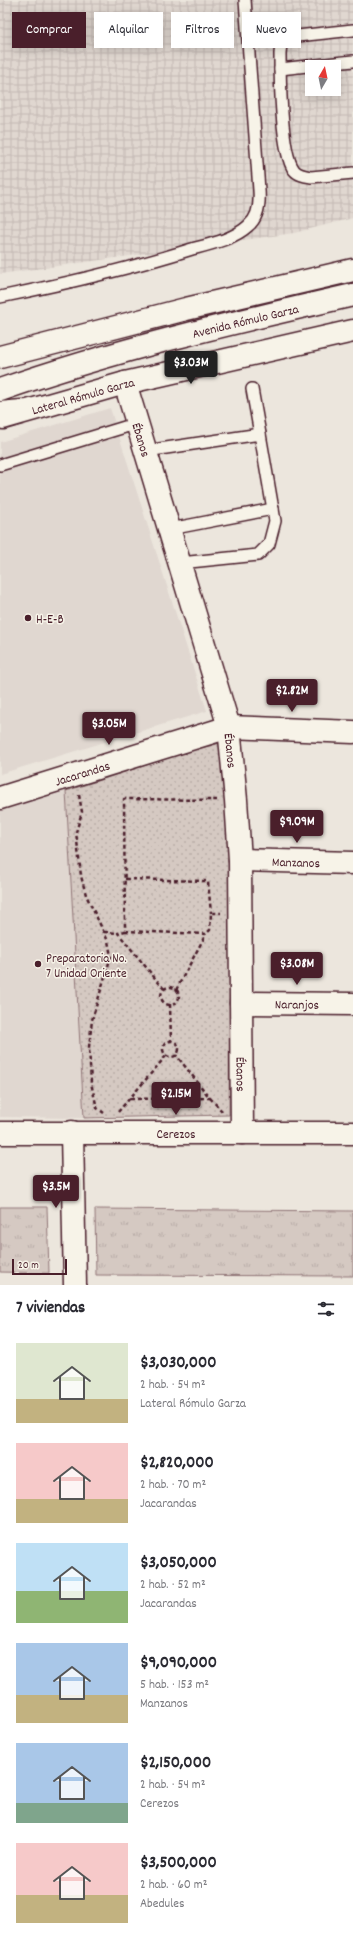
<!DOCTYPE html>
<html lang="es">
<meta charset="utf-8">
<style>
body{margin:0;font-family:Dekko,sans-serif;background:#f7f7f7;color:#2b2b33;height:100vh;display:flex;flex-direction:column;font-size:15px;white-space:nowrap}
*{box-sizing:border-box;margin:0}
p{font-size:13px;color:#7c7c81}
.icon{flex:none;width:22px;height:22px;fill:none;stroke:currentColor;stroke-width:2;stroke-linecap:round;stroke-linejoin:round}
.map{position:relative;height:1285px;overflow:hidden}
.sheet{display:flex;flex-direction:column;background:#fff;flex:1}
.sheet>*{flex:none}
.guide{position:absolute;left:12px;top:12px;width:329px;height:36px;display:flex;gap:8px}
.needle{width:26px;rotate:9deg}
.fabs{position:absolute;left:305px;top:60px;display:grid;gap:8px}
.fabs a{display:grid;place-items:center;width:36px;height:36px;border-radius:0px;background:#fff;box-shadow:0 2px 10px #0003;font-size:20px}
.scale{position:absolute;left:12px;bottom:10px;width:55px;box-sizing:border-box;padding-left:4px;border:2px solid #4a1f2b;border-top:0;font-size:11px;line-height:14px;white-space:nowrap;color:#4a1f2b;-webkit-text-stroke:3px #f7f3e8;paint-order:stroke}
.price{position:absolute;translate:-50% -34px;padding:0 9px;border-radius:4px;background:#4a1f2b;color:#fff;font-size:13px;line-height:26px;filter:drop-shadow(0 1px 2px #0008)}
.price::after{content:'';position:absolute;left:50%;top:24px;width:12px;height:9px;margin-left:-6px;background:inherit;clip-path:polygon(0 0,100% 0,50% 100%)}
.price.selected{background:#222;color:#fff}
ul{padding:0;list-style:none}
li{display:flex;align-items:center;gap:12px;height:100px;padding:0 16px}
li span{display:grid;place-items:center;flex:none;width:112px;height:80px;border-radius:0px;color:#555}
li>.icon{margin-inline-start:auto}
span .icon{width:48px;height:48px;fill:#fffc;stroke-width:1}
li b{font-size:17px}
h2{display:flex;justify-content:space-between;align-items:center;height:48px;padding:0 16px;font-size:17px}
.tag{padding:0 14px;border-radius:0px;background:#fff;box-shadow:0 2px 10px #0003;font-size:14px;line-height:36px}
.tag.selected{background:#4a1f2b;color:#fff}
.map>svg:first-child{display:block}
</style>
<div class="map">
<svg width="353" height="1285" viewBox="0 0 353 1285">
<defs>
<pattern id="industrial-grid" width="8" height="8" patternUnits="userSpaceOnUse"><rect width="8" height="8" fill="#e0d7d0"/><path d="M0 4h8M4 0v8" fill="none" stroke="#c2b8b3"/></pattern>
<pattern id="grass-tufts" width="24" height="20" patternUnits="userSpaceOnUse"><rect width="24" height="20" fill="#d5c9c2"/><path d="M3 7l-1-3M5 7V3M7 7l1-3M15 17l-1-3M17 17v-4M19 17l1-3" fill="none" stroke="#b8aca7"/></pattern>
<pattern id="park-dots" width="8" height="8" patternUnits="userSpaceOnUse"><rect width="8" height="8" fill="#d5c9c2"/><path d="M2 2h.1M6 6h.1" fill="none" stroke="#b8aca7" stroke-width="1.8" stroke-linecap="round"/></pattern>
</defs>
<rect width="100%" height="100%" fill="#ece6dd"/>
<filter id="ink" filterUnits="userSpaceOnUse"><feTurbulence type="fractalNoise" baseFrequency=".025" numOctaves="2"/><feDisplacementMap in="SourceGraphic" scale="8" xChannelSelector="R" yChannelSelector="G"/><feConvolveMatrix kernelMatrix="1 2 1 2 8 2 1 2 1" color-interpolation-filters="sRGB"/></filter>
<g filter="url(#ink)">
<g fill="#e0d7d0">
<polygon points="110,408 207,711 0,774 0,442"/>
<polygon points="66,791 84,1118 0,1117 0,811"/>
</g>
<path fill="url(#industrial-grid)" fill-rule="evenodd" d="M0 0H353V218L294 233 0 274ZM312 67H334V89H312Z"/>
<g fill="url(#grass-tufts)" stroke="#907476">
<polygon points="0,1207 47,1207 49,1273 0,1272"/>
<polygon points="95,1209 353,1211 353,1276 96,1275"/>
</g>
<polygon fill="url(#park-dots)" stroke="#907476" points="221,743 231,762 229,1115 84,1118 66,791 196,749"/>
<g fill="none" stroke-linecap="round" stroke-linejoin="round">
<g stroke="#4a1f2b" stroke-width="14">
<g id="lane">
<path d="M353 30 288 37 281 43 280 54C280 78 281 153 294 170 298 175 305 176 311 177L353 173"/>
<polyline points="280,69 353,61"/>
<path d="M0 297C64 284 129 269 192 249 211 244 234 239 248 226 259 217 260 203 259 190L245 0"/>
<polyline points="252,389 260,434"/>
<polyline points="146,451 260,434 275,521 269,544 258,555 180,563"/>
<polyline points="0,465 138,423"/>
<polyline points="170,529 273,509"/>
</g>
</g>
<g stroke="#4a1f2b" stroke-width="25">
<g id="street">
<path id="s1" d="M125 383 229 727 236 800 240 860 242 1133"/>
<path id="s2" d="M0 798 229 727 353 732"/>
<path id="s3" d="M240 860 353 863"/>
<path id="s4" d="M241 1003 353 1004"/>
<polyline points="72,1132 75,1285"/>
<path id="s5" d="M0 1133H353"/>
</g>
</g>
<g stroke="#4a1f2b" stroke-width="25">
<g id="secondary">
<path id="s6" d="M3 418 125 383 353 331"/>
</g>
</g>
<g stroke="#4a1f2b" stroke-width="25">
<g id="primary">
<polyline points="0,357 186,309 353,270"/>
<path id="s7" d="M0 390C115 350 234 322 353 295"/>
<polyline points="0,413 22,411"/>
</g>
</g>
<g stroke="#4a1f2b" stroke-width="2.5" stroke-dasharray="4 3" stroke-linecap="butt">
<polyline points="79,795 82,812 76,832 81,876 86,895 108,941 111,956 92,1020 89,1047 91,1083 97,1108 104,1113"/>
<polyline points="125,879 206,881 208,882 211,913"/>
<polyline points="125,931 206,934 210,930 211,913 221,913"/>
<polyline points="104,932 118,933"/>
<circle cx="170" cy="996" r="9"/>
<polyline points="164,989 118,933 125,931 124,799 217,800"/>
<polyline points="176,990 206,934"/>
<polyline points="170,1004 171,1041"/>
<circle cx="171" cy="1049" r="8"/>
<polyline points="210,1098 222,1111"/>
<polyline points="130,1099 210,1098 176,1055"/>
<polyline points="118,1112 166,1056"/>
</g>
<use href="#lane" stroke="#f7f3e8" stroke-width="11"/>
<use href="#street" stroke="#f7f3e8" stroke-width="22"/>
<use href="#secondary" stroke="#f7f3e8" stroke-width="22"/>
<use href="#primary" stroke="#f7f3e8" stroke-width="22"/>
</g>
</g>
<g fill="#4a1f2b" stroke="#f7f3e8" stroke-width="1.5">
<circle cx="28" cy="618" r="4"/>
<circle cx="38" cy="964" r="4"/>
</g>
<g text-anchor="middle" stroke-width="3" stroke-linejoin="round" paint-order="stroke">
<g font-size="13" fill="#4a1f2b" stroke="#f7f3e8">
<text dy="5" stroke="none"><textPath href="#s7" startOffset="255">Avenida Rómulo Garza</textPath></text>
<text dy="5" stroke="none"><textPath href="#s6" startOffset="83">Lateral Rómulo Garza</textPath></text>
<text dy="5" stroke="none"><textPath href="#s1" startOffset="59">Ébanos</textPath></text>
<text dy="5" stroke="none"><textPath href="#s1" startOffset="383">Ébanos</textPath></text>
<text dy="5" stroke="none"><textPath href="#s2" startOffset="86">Jacarandas</textPath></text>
<text dy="5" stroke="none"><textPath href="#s3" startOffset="56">Manzanos</textPath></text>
<text dy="5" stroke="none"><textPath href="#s4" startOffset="56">Naranjos</textPath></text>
<text dy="5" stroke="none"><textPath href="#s1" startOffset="707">Ébanos</textPath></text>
<text dy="5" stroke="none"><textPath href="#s5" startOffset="176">Cerezos</textPath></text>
</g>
<g font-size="13" fill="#4a1f2b" stroke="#f7f3e8" text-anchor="start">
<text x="36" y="623">H-E-B</text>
<text x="46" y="962">Preparatoria No.<tspan x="46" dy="15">7 Unidad Oriente</tspan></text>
</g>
</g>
</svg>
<div class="fabs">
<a><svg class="needle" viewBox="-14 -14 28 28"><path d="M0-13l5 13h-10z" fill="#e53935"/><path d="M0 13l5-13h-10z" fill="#7c7c81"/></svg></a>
</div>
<div class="scale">20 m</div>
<b class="price selected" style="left:191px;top:385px">$3.03M</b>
<b class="price" style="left:292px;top:713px">$2.82M</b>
<b class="price" style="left:109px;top:746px">$3.05M</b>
<b class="price" style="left:297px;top:844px">$9.09M</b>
<b class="price" style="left:297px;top:986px">$3.08M</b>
<b class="price" style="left:176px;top:1116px">$2.15M</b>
<b class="price" style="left:56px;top:1209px">$3.5M</b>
<div class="guide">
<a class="tag selected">Comprar</a>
<a class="tag">Alquilar</a>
<a class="tag">Filtros</a>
<a class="tag">Nuevo</a>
</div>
</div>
<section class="sheet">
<h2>7 viviendas<svg class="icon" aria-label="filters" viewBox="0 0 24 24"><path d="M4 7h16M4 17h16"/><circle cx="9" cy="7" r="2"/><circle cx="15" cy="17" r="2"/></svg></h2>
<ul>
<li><span style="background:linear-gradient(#dfe7d0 70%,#c2b280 0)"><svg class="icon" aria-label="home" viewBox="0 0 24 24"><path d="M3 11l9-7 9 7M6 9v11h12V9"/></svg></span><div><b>$3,030,000</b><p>2 hab. · 54 m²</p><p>Lateral Rómulo Garza</p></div></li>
<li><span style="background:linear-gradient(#f6c9c9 70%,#c2b280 0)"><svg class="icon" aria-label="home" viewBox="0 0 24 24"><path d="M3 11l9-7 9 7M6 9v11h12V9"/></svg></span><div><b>$2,820,000</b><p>2 hab. · 70 m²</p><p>Jacarandas</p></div></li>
<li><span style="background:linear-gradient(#bfe0f5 60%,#8fb573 0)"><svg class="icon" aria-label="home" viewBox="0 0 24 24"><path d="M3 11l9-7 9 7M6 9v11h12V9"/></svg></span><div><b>$3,050,000</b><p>2 hab. · 52 m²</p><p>Jacarandas</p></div></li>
<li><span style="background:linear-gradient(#a9c7e8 65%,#c2b280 0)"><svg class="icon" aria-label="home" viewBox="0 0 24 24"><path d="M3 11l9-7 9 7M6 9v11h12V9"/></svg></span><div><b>$9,090,000</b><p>5 hab. · 153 m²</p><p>Manzanos</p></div></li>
<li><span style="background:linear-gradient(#a9c7e8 75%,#7fa58c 0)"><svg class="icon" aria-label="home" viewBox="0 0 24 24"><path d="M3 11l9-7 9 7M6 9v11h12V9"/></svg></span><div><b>$2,150,000</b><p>2 hab. · 54 m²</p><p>Cerezos</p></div></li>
<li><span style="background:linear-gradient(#f6c9c9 65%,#c2b280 0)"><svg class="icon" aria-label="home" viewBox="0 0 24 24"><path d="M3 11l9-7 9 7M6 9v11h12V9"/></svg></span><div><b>$3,500,000</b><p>2 hab. · 60 m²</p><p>Abedules</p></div></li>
</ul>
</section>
